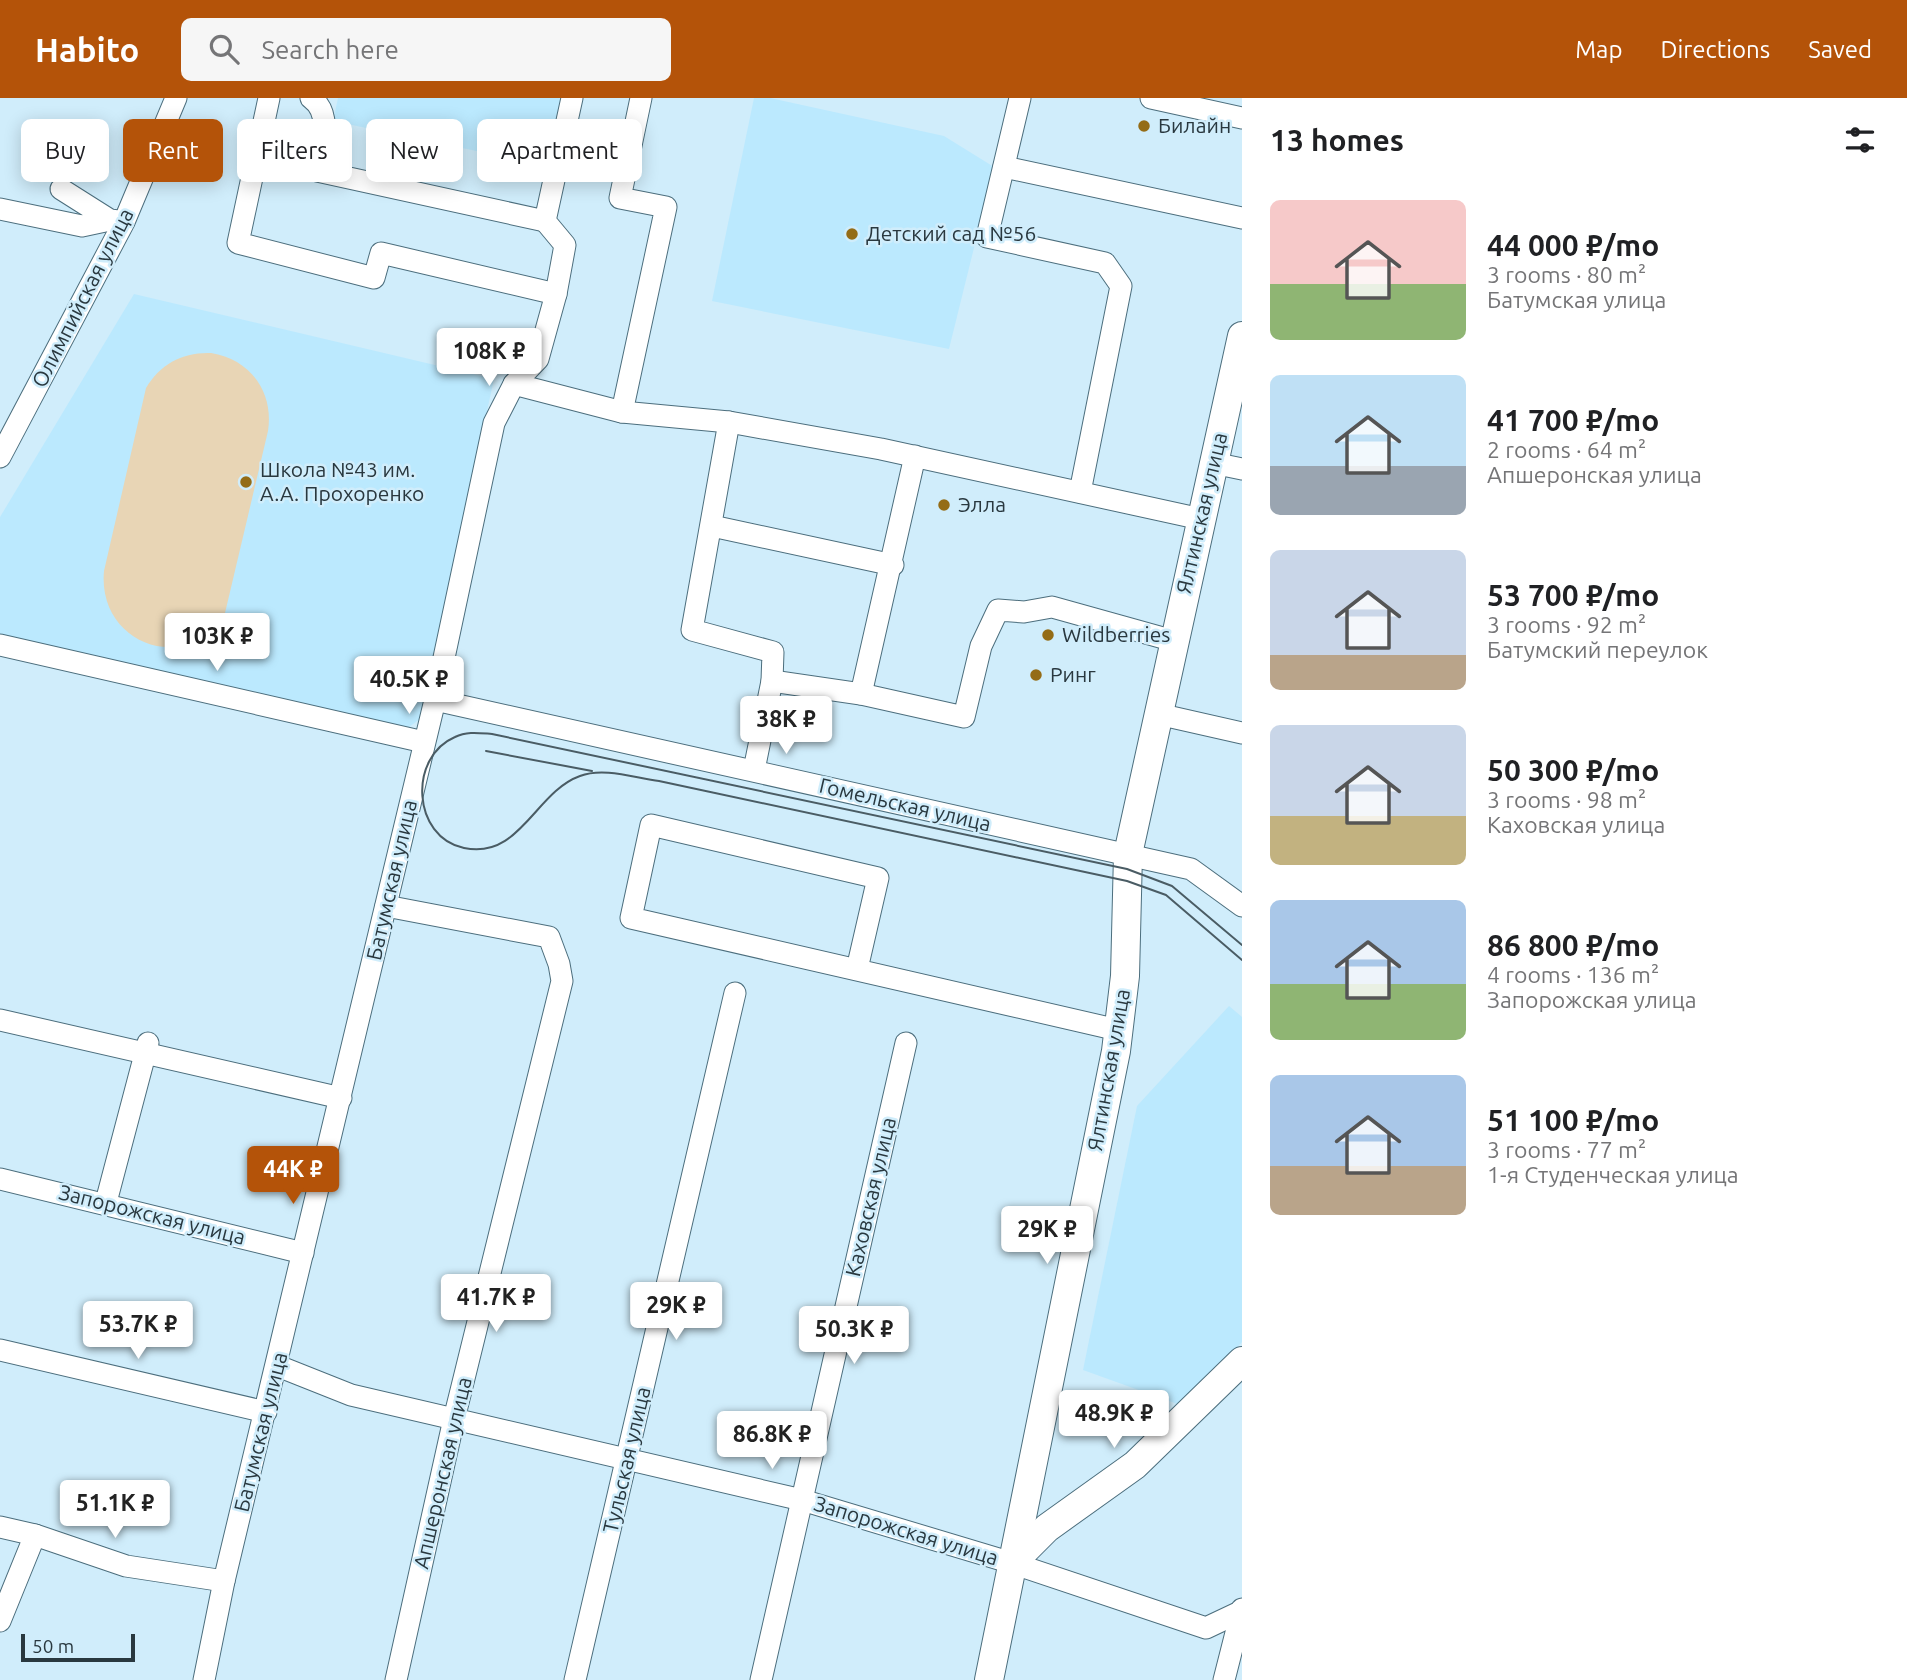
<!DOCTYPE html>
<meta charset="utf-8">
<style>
body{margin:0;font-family:Ubuntu,sans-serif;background:#f6f6f6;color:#202124;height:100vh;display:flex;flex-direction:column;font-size:26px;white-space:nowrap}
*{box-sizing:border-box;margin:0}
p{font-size:23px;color:#757577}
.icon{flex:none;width:38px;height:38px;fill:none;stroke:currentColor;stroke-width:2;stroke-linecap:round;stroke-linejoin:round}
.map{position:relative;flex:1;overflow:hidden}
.panel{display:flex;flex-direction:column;background:#fff;width:665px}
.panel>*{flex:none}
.top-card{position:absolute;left:21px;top:21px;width:665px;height:63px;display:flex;gap:14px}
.scale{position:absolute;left:21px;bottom:18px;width:114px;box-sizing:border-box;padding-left:7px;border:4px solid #29383f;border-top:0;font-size:19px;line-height:24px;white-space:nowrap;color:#29383f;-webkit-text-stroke:5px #d0edfb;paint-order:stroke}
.price{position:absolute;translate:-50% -60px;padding:0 16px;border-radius:7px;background:#fff;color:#222;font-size:23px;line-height:46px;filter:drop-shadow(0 2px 4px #0008)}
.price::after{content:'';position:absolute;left:50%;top:42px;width:21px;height:16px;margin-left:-10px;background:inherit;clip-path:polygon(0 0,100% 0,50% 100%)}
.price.current{background:#b45309;color:#fff}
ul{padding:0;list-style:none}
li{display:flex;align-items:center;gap:21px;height:175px;padding:0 28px}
li span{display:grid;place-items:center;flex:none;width:196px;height:140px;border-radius:10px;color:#555}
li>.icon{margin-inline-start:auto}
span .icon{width:84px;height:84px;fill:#fffc;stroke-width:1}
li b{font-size:30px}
h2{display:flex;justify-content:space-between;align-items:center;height:84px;padding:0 28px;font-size:30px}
.chip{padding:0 24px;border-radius:10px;background:#fff;box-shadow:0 4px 18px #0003;font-size:24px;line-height:63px}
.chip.current{background:#b45309;color:#fff}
header{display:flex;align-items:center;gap:42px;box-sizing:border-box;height:98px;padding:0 35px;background:#b45309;color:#fff}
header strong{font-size:33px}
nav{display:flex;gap:38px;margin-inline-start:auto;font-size:24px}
.search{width:490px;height:63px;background:#f6f6f6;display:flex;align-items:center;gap:18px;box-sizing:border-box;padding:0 24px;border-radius:10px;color:#757577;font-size:26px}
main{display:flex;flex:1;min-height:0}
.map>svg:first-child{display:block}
</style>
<header>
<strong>Habito</strong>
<div class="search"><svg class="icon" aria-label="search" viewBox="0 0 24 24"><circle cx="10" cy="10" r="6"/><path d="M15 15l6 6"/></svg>Search here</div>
<nav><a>Map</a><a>Directions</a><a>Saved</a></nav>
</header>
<main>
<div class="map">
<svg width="1242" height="1582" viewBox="0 0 1242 1582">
<rect width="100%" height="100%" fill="#d0edfb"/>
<g fill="#bbe9fe">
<polygon points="338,0 563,0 549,68 333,23"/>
<polygon points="754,0 770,0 944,38 994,69 949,251 712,203"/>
<polygon points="134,196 494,281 420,621 409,629 0,540 0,419"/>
<polygon points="1229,908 1242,919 1242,1244 1183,1308 1083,1272 1137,1008"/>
</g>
<path fill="#e8d5b5" d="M211 255C250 261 274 294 268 333L225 515C187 579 97 546 104 473L146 290C160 266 183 254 211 255Z"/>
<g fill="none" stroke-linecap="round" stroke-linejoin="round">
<g stroke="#4c6e7d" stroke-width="23">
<g id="minor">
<polyline points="269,0 238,145 374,180 381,155 556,196"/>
<path d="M311 0C334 16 321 51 317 73L545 123"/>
<polyline points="1020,0 987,139 1105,165 1121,188 1080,394"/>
<polyline points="1151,0 1242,20"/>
<polyline points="1004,69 1242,120"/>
<polyline points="61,91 110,122 118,123"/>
<polyline points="0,111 82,128 110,122"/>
<polyline points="514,286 622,314 729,324 881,351 1201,421"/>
<polyline points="622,314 666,109 620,100 641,0"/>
<polyline points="729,324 692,532 773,554 772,583 754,672"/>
<polyline points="0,359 124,124 176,0"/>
<polyline points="1213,365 1242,371"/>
<polyline points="712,428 893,467"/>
<polyline points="0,547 424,644"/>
<polyline points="772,583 861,596 964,619 981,548 998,512 1024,514 1052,509 1174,543"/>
<polyline points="861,596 915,358"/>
<polyline points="435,602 1191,771 1242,808"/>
<polyline points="1158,616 1242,635"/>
<polyline points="386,808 549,839 559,866 562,883 454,1321 396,1582"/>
<polyline points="857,871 878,780 651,727 631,820 1118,932"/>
<polyline points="0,922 341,1000"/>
<polyline points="0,1081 303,1155"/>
<polyline points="106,1104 148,945"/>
<polyline points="0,1252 266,1314"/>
<polyline points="278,1268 351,1297 802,1402 1012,1465 1206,1530 1242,1513"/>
<polyline points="0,1429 35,1437 126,1468 224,1483"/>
<polyline points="0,1523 35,1437"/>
<polyline points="204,1582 224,1483 435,602 494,325 514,286 538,261 556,196 565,147 545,123 572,0"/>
<polyline points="575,1582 735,895"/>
<polyline points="761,1582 906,945"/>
<polyline points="1224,1582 1242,1511"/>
</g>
</g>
<g stroke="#4c6e7d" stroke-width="30">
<g id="major">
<polyline points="1012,1465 1047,1430 1135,1367 1242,1263"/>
<polyline points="989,1582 1116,953 1125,878 1128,756 1242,238"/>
</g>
</g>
<use href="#minor" stroke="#fff" stroke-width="21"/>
<use href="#major" stroke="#fff" stroke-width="28"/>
<g stroke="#4a5c64" stroke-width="2">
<polyline points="486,653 592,673"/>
<path d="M1242 847 1172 788 1127 771 492 636C479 635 467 633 455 639 408 659 412 739 464 750 520 762 535 694 580 678 604 669 635 680 659 683L1127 783 1166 797 1242 862"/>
</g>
</g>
<g fill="#946c16" stroke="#d0edfb" stroke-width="2.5">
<circle cx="1144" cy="28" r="7"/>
<circle cx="852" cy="136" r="7"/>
<circle cx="246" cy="384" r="7"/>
<circle cx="944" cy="407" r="7"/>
<circle cx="1048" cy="537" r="7"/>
<circle cx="1036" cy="577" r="7"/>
</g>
<g text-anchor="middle" stroke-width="5" stroke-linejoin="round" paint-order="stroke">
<g font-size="21" fill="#29383f" stroke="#d0edfb" text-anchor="start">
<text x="1158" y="35">Билайн</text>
<text x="866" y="143">Детский сад №56</text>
<text x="260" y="379">Школа №43 им.<tspan x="260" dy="24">А.А. Прохоренко</tspan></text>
<text x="958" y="414">Элла</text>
<text x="1062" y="544">Wildberries</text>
<text x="1050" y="584">Ринг</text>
</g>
<g font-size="21" fill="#29383f" stroke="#d0edfb">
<text transform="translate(83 200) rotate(-63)" y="7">Олимпийская улица</text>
<text transform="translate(1202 415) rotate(-77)" y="7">Ялтинская улица</text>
<text transform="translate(905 707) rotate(13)" y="7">Гомельская улица</text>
<text transform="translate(392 782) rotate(-77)" y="7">Батумская улица</text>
<text transform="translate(1109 972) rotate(-80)" y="7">Ялтинская улица</text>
<text transform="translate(871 1099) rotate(-77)" y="7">Каховская улица</text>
<text transform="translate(152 1117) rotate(14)" y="7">Запорожская улица</text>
<text transform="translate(261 1334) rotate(-76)" y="7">Батумская улица</text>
<text transform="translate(627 1362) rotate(-77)" y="7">Тульская улица</text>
<text transform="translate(443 1375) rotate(-77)" y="7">Апшеронская улица</text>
<text transform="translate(906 1433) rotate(17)" y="7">Запорожская улица</text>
</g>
</g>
</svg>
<div class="scale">50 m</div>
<b class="price" style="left:489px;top:290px">108K ₽</b>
<b class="price" style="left:217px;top:575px">103K ₽</b>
<b class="price" style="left:409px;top:618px">40.5K ₽</b>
<b class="price" style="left:786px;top:658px">38K ₽</b>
<b class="price current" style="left:293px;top:1108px">44K ₽</b>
<b class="price" style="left:1047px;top:1168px">29K ₽</b>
<b class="price" style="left:496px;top:1236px">41.7K ₽</b>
<b class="price" style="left:676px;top:1244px">29K ₽</b>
<b class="price" style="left:138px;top:1263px">53.7K ₽</b>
<b class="price" style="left:854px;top:1268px">50.3K ₽</b>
<b class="price" style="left:1114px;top:1352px">48.9K ₽</b>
<b class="price" style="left:772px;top:1373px">86.8K ₽</b>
<b class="price" style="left:115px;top:1442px">51.1K ₽</b>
<div class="top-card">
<a class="chip">Buy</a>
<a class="chip current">Rent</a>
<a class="chip">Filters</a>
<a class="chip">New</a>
<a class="chip">Apartment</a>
</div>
</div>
<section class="panel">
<h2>13 homes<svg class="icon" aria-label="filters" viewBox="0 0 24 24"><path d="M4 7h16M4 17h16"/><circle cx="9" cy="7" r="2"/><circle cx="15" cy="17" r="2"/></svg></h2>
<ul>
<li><span style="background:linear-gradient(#f6c9c9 60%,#8fb573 0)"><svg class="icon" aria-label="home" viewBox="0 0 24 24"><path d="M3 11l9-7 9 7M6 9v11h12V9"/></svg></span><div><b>44 000 ₽/mo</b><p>3 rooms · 80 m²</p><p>Батумская улица</p></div></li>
<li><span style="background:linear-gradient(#bfe0f5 65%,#9aa5b1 0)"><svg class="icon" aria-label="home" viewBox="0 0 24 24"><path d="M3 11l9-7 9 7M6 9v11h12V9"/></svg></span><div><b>41 700 ₽/mo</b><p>2 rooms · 64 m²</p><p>Апшеронская улица</p></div></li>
<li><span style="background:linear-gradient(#c9d6e8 75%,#b9a48a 0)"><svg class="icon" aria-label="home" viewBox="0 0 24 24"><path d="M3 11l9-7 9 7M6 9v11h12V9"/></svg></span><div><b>53 700 ₽/mo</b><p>3 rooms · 92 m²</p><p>Батумский переулок</p></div></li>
<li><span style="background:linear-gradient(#c9d6e8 65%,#c2b280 0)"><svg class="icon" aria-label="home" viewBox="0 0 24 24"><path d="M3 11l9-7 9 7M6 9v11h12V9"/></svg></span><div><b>50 300 ₽/mo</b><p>3 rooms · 98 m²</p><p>Каховская улица</p></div></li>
<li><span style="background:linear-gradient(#a9c7e8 60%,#8fb573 0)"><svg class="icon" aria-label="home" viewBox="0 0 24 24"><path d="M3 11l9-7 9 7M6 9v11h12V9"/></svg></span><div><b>86 800 ₽/mo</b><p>4 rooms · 136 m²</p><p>Запорожская улица</p></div></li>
<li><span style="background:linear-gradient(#a9c7e8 65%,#b9a48a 0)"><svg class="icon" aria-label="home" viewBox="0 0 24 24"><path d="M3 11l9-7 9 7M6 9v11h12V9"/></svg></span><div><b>51 100 ₽/mo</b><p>3 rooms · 77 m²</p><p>1-я Студенческая улица</p></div></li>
</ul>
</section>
</main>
